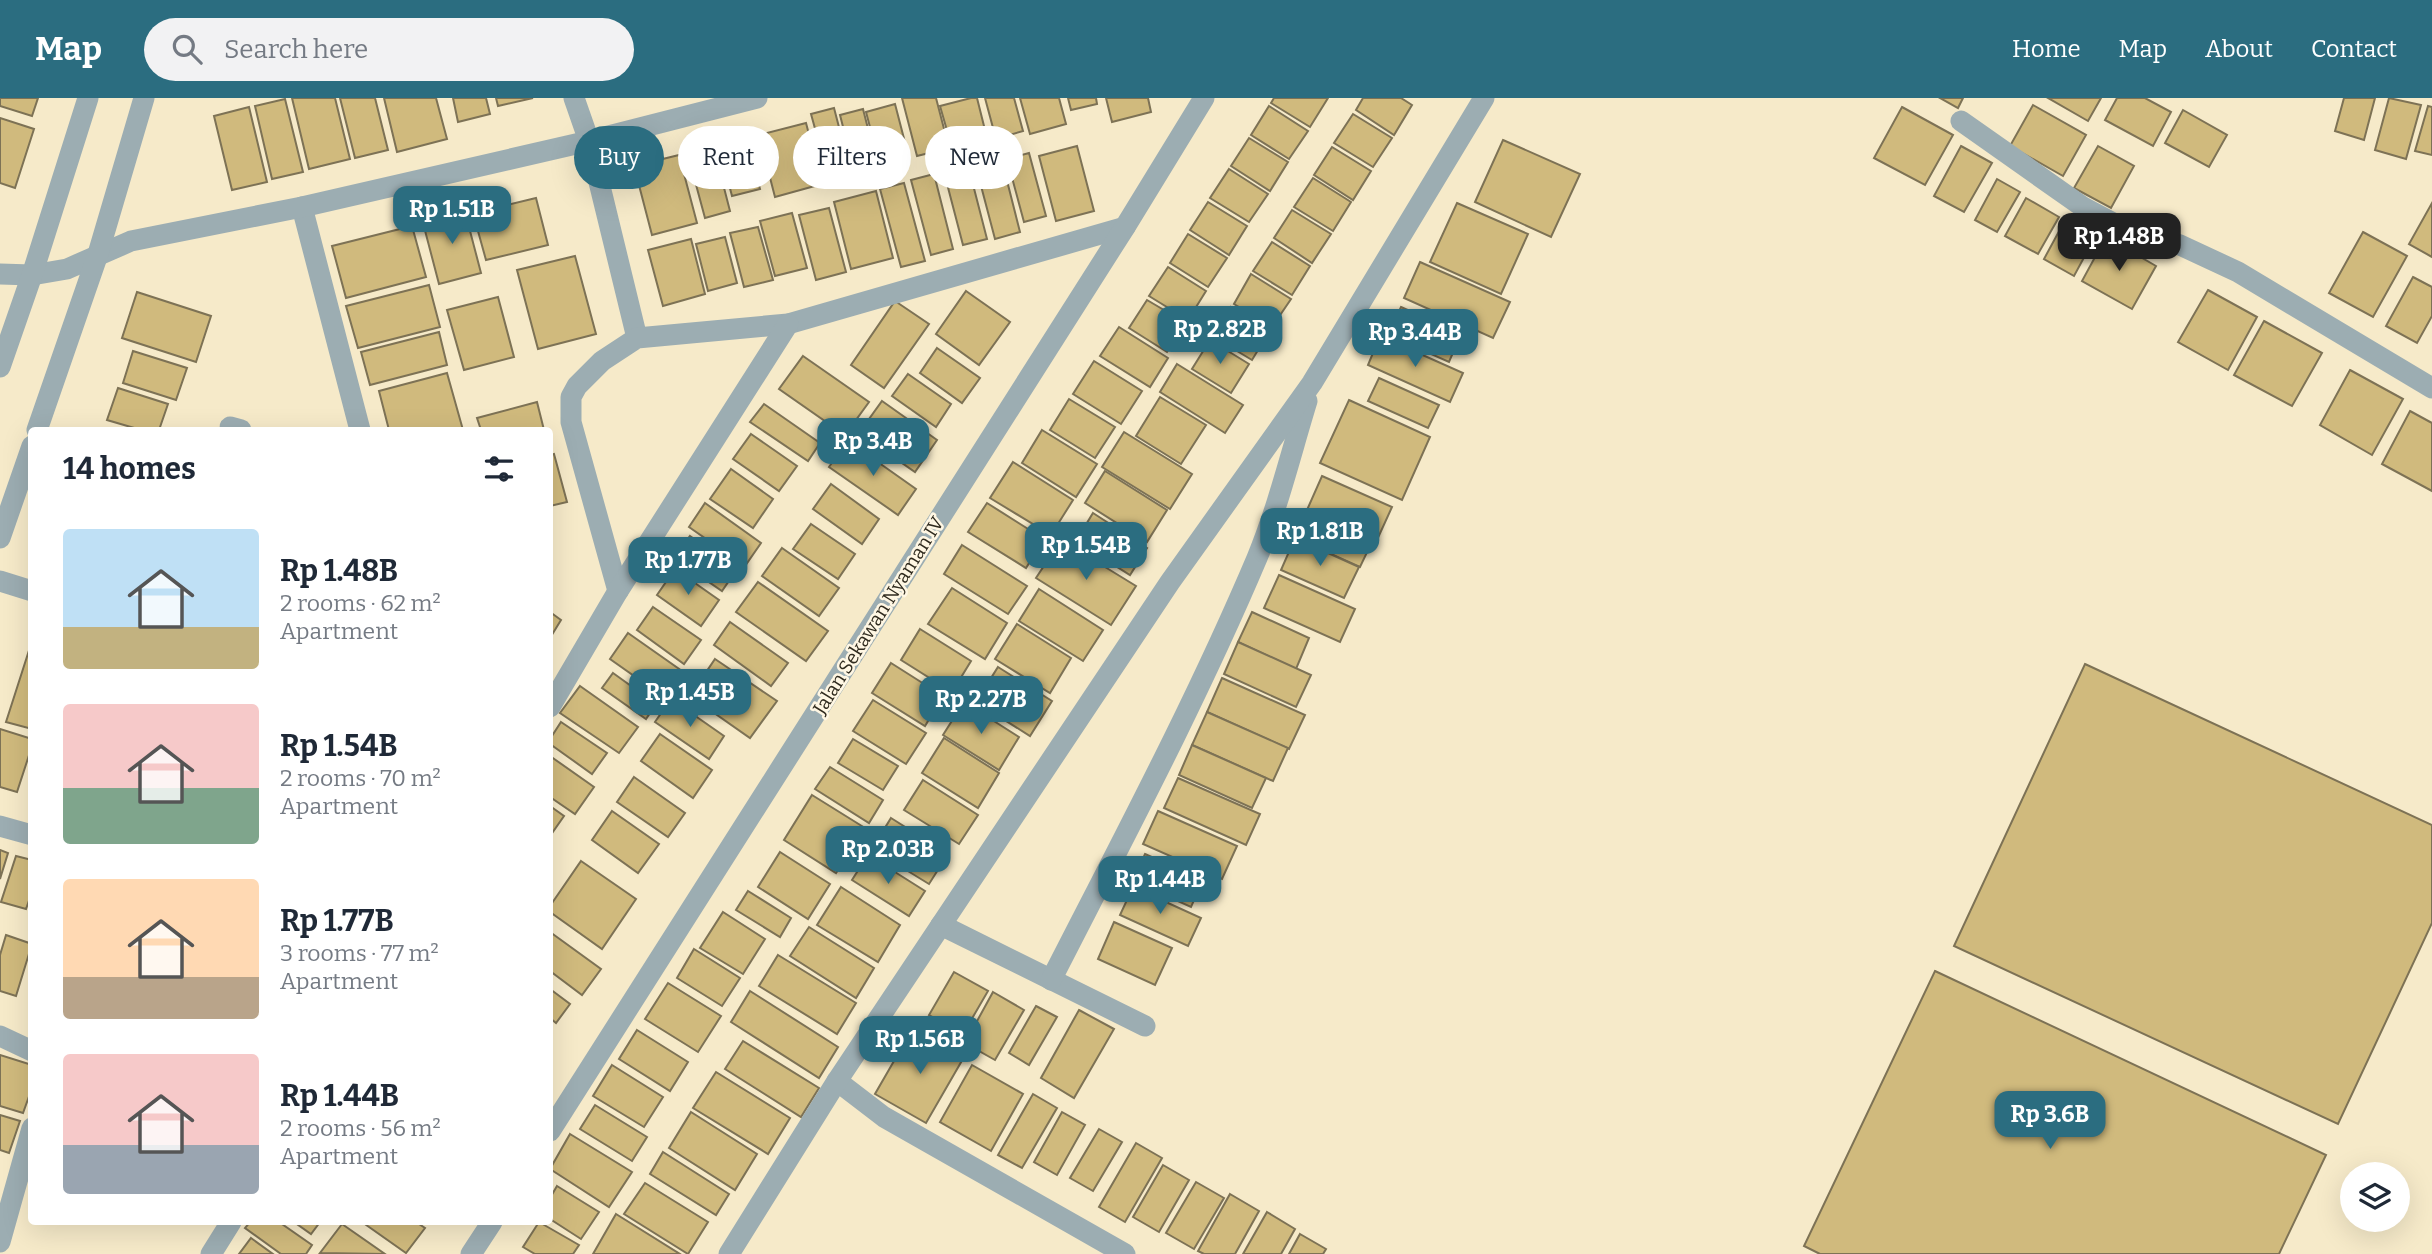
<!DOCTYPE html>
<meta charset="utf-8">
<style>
body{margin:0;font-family:Bitter,serif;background:#f2f2f3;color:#1f2937;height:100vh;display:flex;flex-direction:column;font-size:26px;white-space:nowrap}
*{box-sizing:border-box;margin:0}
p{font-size:23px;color:#747a83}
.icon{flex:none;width:38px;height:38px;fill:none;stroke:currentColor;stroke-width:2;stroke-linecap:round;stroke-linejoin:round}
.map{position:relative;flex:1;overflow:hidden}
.drawer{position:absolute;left:28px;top:329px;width:525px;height:798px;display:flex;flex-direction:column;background:#fff;border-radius:7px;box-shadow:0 7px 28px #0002}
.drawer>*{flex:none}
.banner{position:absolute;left:574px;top:28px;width:665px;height:63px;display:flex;gap:14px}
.controls{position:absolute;left:2340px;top:1064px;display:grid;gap:14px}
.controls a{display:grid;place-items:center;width:70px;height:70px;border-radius:50%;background:#fff;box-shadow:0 7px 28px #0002;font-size:35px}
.price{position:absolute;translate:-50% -60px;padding:0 16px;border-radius:14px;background:#2b6d80;color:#fff;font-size:23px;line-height:46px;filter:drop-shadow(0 2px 4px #0008)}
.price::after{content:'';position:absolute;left:50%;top:42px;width:21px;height:16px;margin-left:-10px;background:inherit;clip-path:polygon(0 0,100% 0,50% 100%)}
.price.on{background:#222;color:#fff}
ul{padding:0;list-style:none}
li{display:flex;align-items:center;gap:21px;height:175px;padding:0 35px}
li span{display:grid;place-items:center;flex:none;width:196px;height:140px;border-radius:7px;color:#555}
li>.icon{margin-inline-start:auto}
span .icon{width:84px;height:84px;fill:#fffc;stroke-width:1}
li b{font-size:30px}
h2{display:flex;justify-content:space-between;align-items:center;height:84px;padding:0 35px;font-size:30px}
.tag{padding:0 24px;border-radius:32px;background:#fff;box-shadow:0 7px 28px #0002;font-size:24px;line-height:63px}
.tag.on{background:#2b6d80;color:#fff}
header{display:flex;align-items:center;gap:42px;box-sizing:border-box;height:98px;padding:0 35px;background:#2b6d80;color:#fff}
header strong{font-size:33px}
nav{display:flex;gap:38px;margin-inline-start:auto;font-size:24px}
.search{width:490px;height:63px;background:#f2f2f3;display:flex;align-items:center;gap:18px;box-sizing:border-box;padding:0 24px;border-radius:38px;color:#747a83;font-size:26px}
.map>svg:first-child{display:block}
</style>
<header>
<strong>Map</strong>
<div class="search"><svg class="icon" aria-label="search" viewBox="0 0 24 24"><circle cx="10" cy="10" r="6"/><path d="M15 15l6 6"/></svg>Search here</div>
<nav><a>Home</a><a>Map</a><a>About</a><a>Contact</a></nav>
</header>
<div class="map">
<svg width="2432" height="1156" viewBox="0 0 2432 1156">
<rect width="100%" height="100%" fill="#f6eac9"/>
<g fill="#d0ba7d" stroke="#7d7255" stroke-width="2">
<polygon points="0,0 38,0 32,18 0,8"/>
<polygon points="292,0 335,0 350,61 309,71"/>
<polygon points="340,0 375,0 388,52 355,60"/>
<polygon points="384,0 436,0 447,41 397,54"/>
<polygon points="453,0 486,0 490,16 458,24"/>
<polygon points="496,0 533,0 498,8"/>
<polygon points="902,0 936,0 949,50 917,58"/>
<polygon points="971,0 977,0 989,48 954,57 940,8"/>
<polygon points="985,0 1014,0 1023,33 996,41"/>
<polygon points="1020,0 1059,0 1066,26 1030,36"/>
<polygon points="1068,0 1096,0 1097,6 1071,12"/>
<polygon points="1106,0 1148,0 1151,14 1112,24"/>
<polygon points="1274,0 1328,0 1310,29 1271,5"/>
<polygon points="1363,0 1401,0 1412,7 1394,37 1356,12"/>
<polygon points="1940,0 1963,0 1958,10"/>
<polygon points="2048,0 2101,0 2088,23"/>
<polygon points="2117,0 2145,0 2171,14 2153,48 2105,22"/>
<polygon points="2344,0 2375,0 2364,42 2335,33"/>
<polygon points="2389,0 2421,7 2406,61 2375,52"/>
<polygon points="285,1 303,74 272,81 255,8"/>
<polygon points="895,6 908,56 879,63 866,14"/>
<polygon points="2033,7 2086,37 2063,78 2010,48"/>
<polygon points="1269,8 1308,33 1289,61 1251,37"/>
<polygon points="2428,8 2432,9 2432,57 2415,53"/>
<polygon points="249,9 267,84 232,92 214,18"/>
<polygon points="1902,9 1953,37 1925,87 1874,60"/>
<polygon points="834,10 852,79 830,85 811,16"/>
<polygon points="863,11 877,66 854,72 840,17"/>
<polygon points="2183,12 2227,37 2209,69 2165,45"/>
<polygon points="1353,16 1392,40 1373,69 1334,45"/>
<polygon points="0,20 34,31 15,90 0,85"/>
<polygon points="806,25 822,86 775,99 759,37"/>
<polygon points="746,37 760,91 732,98 718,44"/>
<polygon points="1249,40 1288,64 1270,93 1231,68"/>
<polygon points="1503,42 1580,76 1551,139 1475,104"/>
<polygon points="1077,48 1094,113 1056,123 1039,58"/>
<polygon points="1961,48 1992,65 1964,114 1934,98"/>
<polygon points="2098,48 2134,68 2111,110 2074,90"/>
<polygon points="1332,49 1371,73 1353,102 1314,77"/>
<polygon points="714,51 730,113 705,120 688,57"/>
<polygon points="1029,55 1046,118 1024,124 1007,61"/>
<polygon points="679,57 697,125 652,137 634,68"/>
<polygon points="1001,59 1020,134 995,141 975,65"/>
<polygon points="969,71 987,141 963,147 945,78"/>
<polygon points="1229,71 1268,96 1249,124 1210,100"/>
<polygon points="934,76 953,151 931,157 911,82"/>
<polygon points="1313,80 1351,104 1333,133 1294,109"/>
<polygon points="1997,81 2020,94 1997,134 1975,122"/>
<polygon points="904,85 925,163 901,169 880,91"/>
<polygon points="876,93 893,160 851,171 834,104"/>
<polygon points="536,100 548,147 486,162 473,115"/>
<polygon points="2026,100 2059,119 2038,156 2005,138"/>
<polygon points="1208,104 1247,128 1229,157 1190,132"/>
<polygon points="1457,105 1528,136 1501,196 1430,164"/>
<polygon points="2432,105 2432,159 2409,146"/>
<polygon points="464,110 481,175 439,186 422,121"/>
<polygon points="829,110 846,174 816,182 799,117"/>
<polygon points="1292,112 1331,136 1312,165 1274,140"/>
<polygon points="792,115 807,170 775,178 760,123"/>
<polygon points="2064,124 2094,141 2074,178 2044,161"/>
<polygon points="412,128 426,179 346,200 332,148"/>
<polygon points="758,129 773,182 744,189 730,135"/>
<polygon points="2363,134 2407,158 2373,219 2329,195"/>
<polygon points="1188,136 1227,160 1208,189 1170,165"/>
<polygon points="725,139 737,185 708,193 696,146"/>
<polygon points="2106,139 2156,168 2132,211 2082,183"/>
<polygon points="691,141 705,196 663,208 648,152"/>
<polygon points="1272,144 1310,168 1292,197 1253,173"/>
<polygon points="575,158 596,236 538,251 517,172"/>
<polygon points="1420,164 1510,204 1493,240 1404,200"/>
<polygon points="1168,169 1206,193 1188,222 1149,198"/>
<polygon points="1251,176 1291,201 1272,229 1234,206"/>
<polygon points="2413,179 2432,189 2432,218 2417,245 2386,228"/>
<polygon points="429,187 440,229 358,250 346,208"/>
<polygon points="2208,192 2257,219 2228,272 2178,244"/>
<polygon points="966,193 1010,224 979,267 936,236"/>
<polygon points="137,194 211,218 196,264 122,240"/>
<polygon points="498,199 514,259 464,272 447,212"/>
<polygon points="1147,202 1186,225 1167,254 1129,230"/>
<polygon points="895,203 929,226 884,290 851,267"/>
<polygon points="1231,209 1269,234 1252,262 1212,238"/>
<polygon points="1401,209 1461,236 1449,264 1388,237"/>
<polygon points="2264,223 2322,255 2292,308 2234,277"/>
<polygon points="1119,229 1168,260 1150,289 1100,258"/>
<polygon points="439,234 447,267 370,287 361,254"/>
<polygon points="1380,238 1463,275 1450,304 1368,267"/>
<polygon points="1210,242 1249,266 1231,295 1192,271"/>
<polygon points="937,250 980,280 962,305 920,275"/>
<polygon points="133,253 187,270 176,302 123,285"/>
<polygon points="803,258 869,304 845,337 779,291"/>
<polygon points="1094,263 1142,293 1121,326 1073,296"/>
<polygon points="1177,266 1243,307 1225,335 1160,294"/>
<polygon points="2350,272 2403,301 2372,357 2320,327"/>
<polygon points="447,275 463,332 389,332 379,293"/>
<polygon points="908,276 951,306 936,329 892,298"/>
<polygon points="1379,280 1439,307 1428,330 1368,303"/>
<polygon points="118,290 168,306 159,332 141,332 107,322"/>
<polygon points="1160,299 1206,327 1181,366 1136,338"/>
<polygon points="1069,301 1115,329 1095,360 1050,332"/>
<polygon points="1349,302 1430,339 1402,402 1320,365"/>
<polygon points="882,303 937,342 915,374 859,335"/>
<polygon points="537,304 544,332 481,332 477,320"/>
<polygon points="764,306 820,345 808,363 750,324"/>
<polygon points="2410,313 2432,325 2432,393 2382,366"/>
<polygon points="1042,332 1097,366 1076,399 1022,365"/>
<polygon points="1124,334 1192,376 1170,411 1102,369"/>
<polygon points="751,336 797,368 779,393 733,361"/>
<polygon points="848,343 916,391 898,417 829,369"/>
<polygon points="554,356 567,404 550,408 550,357"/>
<polygon points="1013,364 1073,402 1051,437 990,400"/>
<polygon points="731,371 773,401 753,430 710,401"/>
<polygon points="1105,373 1167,412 1147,444 1085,405"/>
<polygon points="1322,378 1392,409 1377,442 1307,412"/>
<polygon points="831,386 879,421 862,446 813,411"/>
<polygon points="705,405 761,445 745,468 689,429"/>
<polygon points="987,405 1044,441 1026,470 968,434"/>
<polygon points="1093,415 1147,450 1130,477 1076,443"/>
<polygon points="1305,419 1370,448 1360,469 1295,440"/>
<polygon points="811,426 855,456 838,481 793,451"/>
<polygon points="690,438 737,471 722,493 674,460"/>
<polygon points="1295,440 1359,469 1344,500 1281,472"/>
<polygon points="1061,442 1136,488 1111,527 1036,480"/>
<polygon points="962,447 1027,488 1008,516 944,476"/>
<polygon points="782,450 839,490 819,518 762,478"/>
<polygon points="675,471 719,502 701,528 657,497"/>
<polygon points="1279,477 1355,511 1340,544 1264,510"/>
<polygon points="758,484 828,533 806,563 736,514"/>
<polygon points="952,490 1007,525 985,561 928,526"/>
<polygon points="1039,491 1103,532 1083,563 1019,523"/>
<polygon points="653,509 701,542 684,566 637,532"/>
<polygon points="550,514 561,522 550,540"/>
<polygon points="1252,514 1309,540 1296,571 1238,544"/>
<polygon points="730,524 788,565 771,588 714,547"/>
<polygon points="1017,526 1071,560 1050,595 995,561"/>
<polygon points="920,531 971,563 952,594 901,562"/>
<polygon points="628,535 682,573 664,599 610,561"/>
<polygon points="32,543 32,631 6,624"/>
<polygon points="1238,544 1311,577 1296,609 1224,576"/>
<polygon points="715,561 777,603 750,640 690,598"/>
<polygon points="891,565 943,598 925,628 872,595"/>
<polygon points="2085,566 2432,727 2432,825 2338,1026 1954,848"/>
<polygon points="998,569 1052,603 1030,638 976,604"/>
<polygon points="613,575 656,606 646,621 602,590"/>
<polygon points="1222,580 1305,617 1289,651 1207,614"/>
<polygon points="580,588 638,629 619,655 560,615"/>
<polygon points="671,601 724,638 709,661 655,624"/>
<polygon points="873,602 926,635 906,666 853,633"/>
<polygon points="964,604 1019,639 999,672 943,637"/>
<polygon points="1207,614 1288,650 1273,683 1192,647"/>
<polygon points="561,624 607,655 592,676 550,646 550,641"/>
<polygon points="0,631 32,641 32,648 17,694 0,689"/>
<polygon points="660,636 712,672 693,700 641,663"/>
<polygon points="944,640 999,675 978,710 922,675"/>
<polygon points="853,641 898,668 883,692 838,665"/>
<polygon points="1192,647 1266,680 1252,710 1179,677"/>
<polygon points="550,658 594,689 575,716 550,699"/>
<polygon points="830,669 883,702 869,725 815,691"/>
<polygon points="634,679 685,715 668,739 617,704"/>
<polygon points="1178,680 1260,716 1246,747 1164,710"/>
<polygon points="923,682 978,717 959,746 904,712"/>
<polygon points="812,697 865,730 836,775 784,742"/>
<polygon points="550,708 564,718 550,738"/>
<polygon points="612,713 659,746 638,775 592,742"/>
<polygon points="1158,713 1237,748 1222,781 1143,746"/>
<polygon points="891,720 948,756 929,786 872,751"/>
<polygon points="0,752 8,755 0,781"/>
<polygon points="780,754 830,786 808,821 758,789"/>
<polygon points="1145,756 1203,782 1191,809 1133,783"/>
<polygon points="868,757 925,793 909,818 852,782"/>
<polygon points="16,758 32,762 32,794 26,811 1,804"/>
<polygon points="581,763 636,801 602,851 550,814 550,808"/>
<polygon points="841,789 900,827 878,864 817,827"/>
<polygon points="1133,789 1201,820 1188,848 1120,817"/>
<polygon points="748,793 791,820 780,839 736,812"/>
<polygon points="723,814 765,841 743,876 700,850"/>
<polygon points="1114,824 1172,850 1155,887 1098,861"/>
<polygon points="809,829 874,870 856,900 790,858"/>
<polygon points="550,834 601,871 582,897 550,873"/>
<polygon points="6,837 32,846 16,898 0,893 0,857"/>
<polygon points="694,851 740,880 722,908 677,880"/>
<polygon points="778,857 856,905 837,936 759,888"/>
<polygon points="1935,873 2326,1057 2279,1156 1820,1156 1804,1148"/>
<polygon points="954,874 988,893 963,936 929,917"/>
<polygon points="668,885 721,918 698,954 645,921"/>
<polygon points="550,891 570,906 556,925 550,920"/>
<polygon points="750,893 838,949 819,980 731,924"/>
<polygon points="993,894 1024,912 995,962 965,945"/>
<polygon points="1036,908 1057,919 1029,967 1009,955"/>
<polygon points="1079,912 1114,931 1074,1000 1041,980"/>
<polygon points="913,930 964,959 926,1025 875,996"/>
<polygon points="637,932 688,964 670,993 619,961"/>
<polygon points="743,943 819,990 801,1019 725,971"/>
<polygon points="0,957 32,967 32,990 23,1015 0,1008"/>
<polygon points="612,967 663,999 644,1029 593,998"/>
<polygon points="972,967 1023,996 991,1053 940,1024"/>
<polygon points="716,974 790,1020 768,1056 693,1010"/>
<polygon points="1033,996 1057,1010 1022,1070 998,1057"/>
<polygon points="595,1007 647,1039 632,1063 580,1031"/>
<polygon points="691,1014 757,1056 735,1092 669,1050"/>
<polygon points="1062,1014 1085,1027 1057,1077 1034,1064"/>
<polygon points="0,1017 20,1023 9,1055 0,1052"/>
<polygon points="1099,1031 1122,1044 1093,1093 1070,1080"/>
<polygon points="570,1036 632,1074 609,1109 550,1071"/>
<polygon points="1136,1045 1162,1060 1125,1124 1099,1109"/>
<polygon points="663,1054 729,1096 716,1117 650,1076"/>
<polygon points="1163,1067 1189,1082 1159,1134 1133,1119"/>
<polygon points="1196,1084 1224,1100 1194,1151 1166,1135"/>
<polygon points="645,1085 708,1124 688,1156 624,1116"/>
<polygon points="557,1088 599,1114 581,1141 550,1121 550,1100"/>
<polygon points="1230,1096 1259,1113 1235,1156 1204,1156 1198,1153"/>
<polygon points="1267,1114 1295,1131 1281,1156 1243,1156"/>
<polygon points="616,1116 680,1156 593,1156"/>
<polygon points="250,1124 279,1124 312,1147 306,1156 281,1156 245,1130"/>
<polygon points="294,1124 320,1124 311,1136"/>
<polygon points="362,1124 416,1124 425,1130 406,1155"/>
<polygon points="539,1124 579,1147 573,1156 535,1156 523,1149"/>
<polygon points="342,1126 385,1156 320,1155"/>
<polygon points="1300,1136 1326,1151 1323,1156 1289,1156"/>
<polygon points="251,1140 273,1156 239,1156"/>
</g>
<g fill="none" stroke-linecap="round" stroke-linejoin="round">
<g stroke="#9cadb2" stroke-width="21">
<polyline points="574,0 589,43 637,240"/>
<polyline points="1961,23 2083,109 2115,126 2180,147 2238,174 2432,290"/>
<polyline points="302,109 360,332"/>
<polyline points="0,176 32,177 67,171 131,143 302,109 589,43 757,0"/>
<polyline points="0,269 32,177 88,0"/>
<polyline points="230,329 241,332"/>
<polyline points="37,332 98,156 144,0"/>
<polyline points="0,440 32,348"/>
<polyline points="0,483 32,493"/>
<polyline points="618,493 571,324 571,299 577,288 602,263 637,240 788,226 1125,129"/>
<polyline points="550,609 618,493 788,226"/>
<polyline points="0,728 32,737"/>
<polyline points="941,827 1145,928"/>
<path d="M1051 882C1122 743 1196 604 1257 460 1278 409 1291 355 1307 303"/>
<polyline points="0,938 32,953"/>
<polyline points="837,983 884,1019 1125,1156"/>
<polyline points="550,1033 1125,129 1204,0"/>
<polyline points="0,1144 32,1030"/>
<polyline points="211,1156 231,1124"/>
<polyline points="471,1156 492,1124"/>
<polyline points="729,1156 837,983 1170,484 1312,285 1484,0"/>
</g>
</g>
<g text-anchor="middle" stroke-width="5" stroke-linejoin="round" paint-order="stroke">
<g font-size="19" fill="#302b1f" stroke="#fff7e4">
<text transform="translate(878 517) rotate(-58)" y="7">Jalan Sekawan Nyaman IV</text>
</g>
</g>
</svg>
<div class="controls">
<a><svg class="icon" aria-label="layers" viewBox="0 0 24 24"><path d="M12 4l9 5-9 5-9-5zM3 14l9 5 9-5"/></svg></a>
</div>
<b class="price" style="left:452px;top:148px">Rp 1.51B</b>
<b class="price on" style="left:2119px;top:175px">Rp 1.48B</b>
<b class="price" style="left:1220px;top:268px">Rp 2.82B</b>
<b class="price" style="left:1415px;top:271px">Rp 3.44B</b>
<b class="price" style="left:873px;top:380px">Rp 3.4B</b>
<b class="price" style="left:1320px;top:470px">Rp 1.81B</b>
<b class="price" style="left:1086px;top:484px">Rp 1.54B</b>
<b class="price" style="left:688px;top:499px">Rp 1.77B</b>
<b class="price" style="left:690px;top:631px">Rp 1.45B</b>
<b class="price" style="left:981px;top:638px">Rp 2.27B</b>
<b class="price" style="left:888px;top:788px">Rp 2.03B</b>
<b class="price" style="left:1160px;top:818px">Rp 1.44B</b>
<b class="price" style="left:920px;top:978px">Rp 1.56B</b>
<b class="price" style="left:2050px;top:1053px">Rp 3.6B</b>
<div class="banner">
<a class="tag on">Buy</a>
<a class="tag">Rent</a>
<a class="tag">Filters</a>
<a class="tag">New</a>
</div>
<section class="drawer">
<h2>14 homes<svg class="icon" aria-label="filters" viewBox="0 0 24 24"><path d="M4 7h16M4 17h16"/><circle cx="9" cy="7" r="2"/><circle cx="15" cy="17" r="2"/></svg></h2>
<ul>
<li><span style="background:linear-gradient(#bfe0f5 70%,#c2b280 0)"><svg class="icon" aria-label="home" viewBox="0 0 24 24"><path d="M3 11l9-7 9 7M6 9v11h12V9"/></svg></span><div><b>Rp 1.48B</b><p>2 rooms · 62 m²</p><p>Apartment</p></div></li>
<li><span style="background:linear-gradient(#f6c9c9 60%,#7fa58c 0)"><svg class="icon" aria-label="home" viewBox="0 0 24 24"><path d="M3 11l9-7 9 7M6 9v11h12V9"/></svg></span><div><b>Rp 1.54B</b><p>2 rooms · 70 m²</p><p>Apartment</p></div></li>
<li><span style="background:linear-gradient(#ffd9b3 70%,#b9a48a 0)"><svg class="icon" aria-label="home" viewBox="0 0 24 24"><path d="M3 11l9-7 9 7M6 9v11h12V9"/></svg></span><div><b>Rp 1.77B</b><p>3 rooms · 77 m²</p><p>Apartment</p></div></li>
<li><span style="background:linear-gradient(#f6c9c9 65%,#9aa5b1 0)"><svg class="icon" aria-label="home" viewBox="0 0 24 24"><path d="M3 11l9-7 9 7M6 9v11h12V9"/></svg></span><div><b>Rp 1.44B</b><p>2 rooms · 56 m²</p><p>Apartment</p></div></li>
</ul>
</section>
</div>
